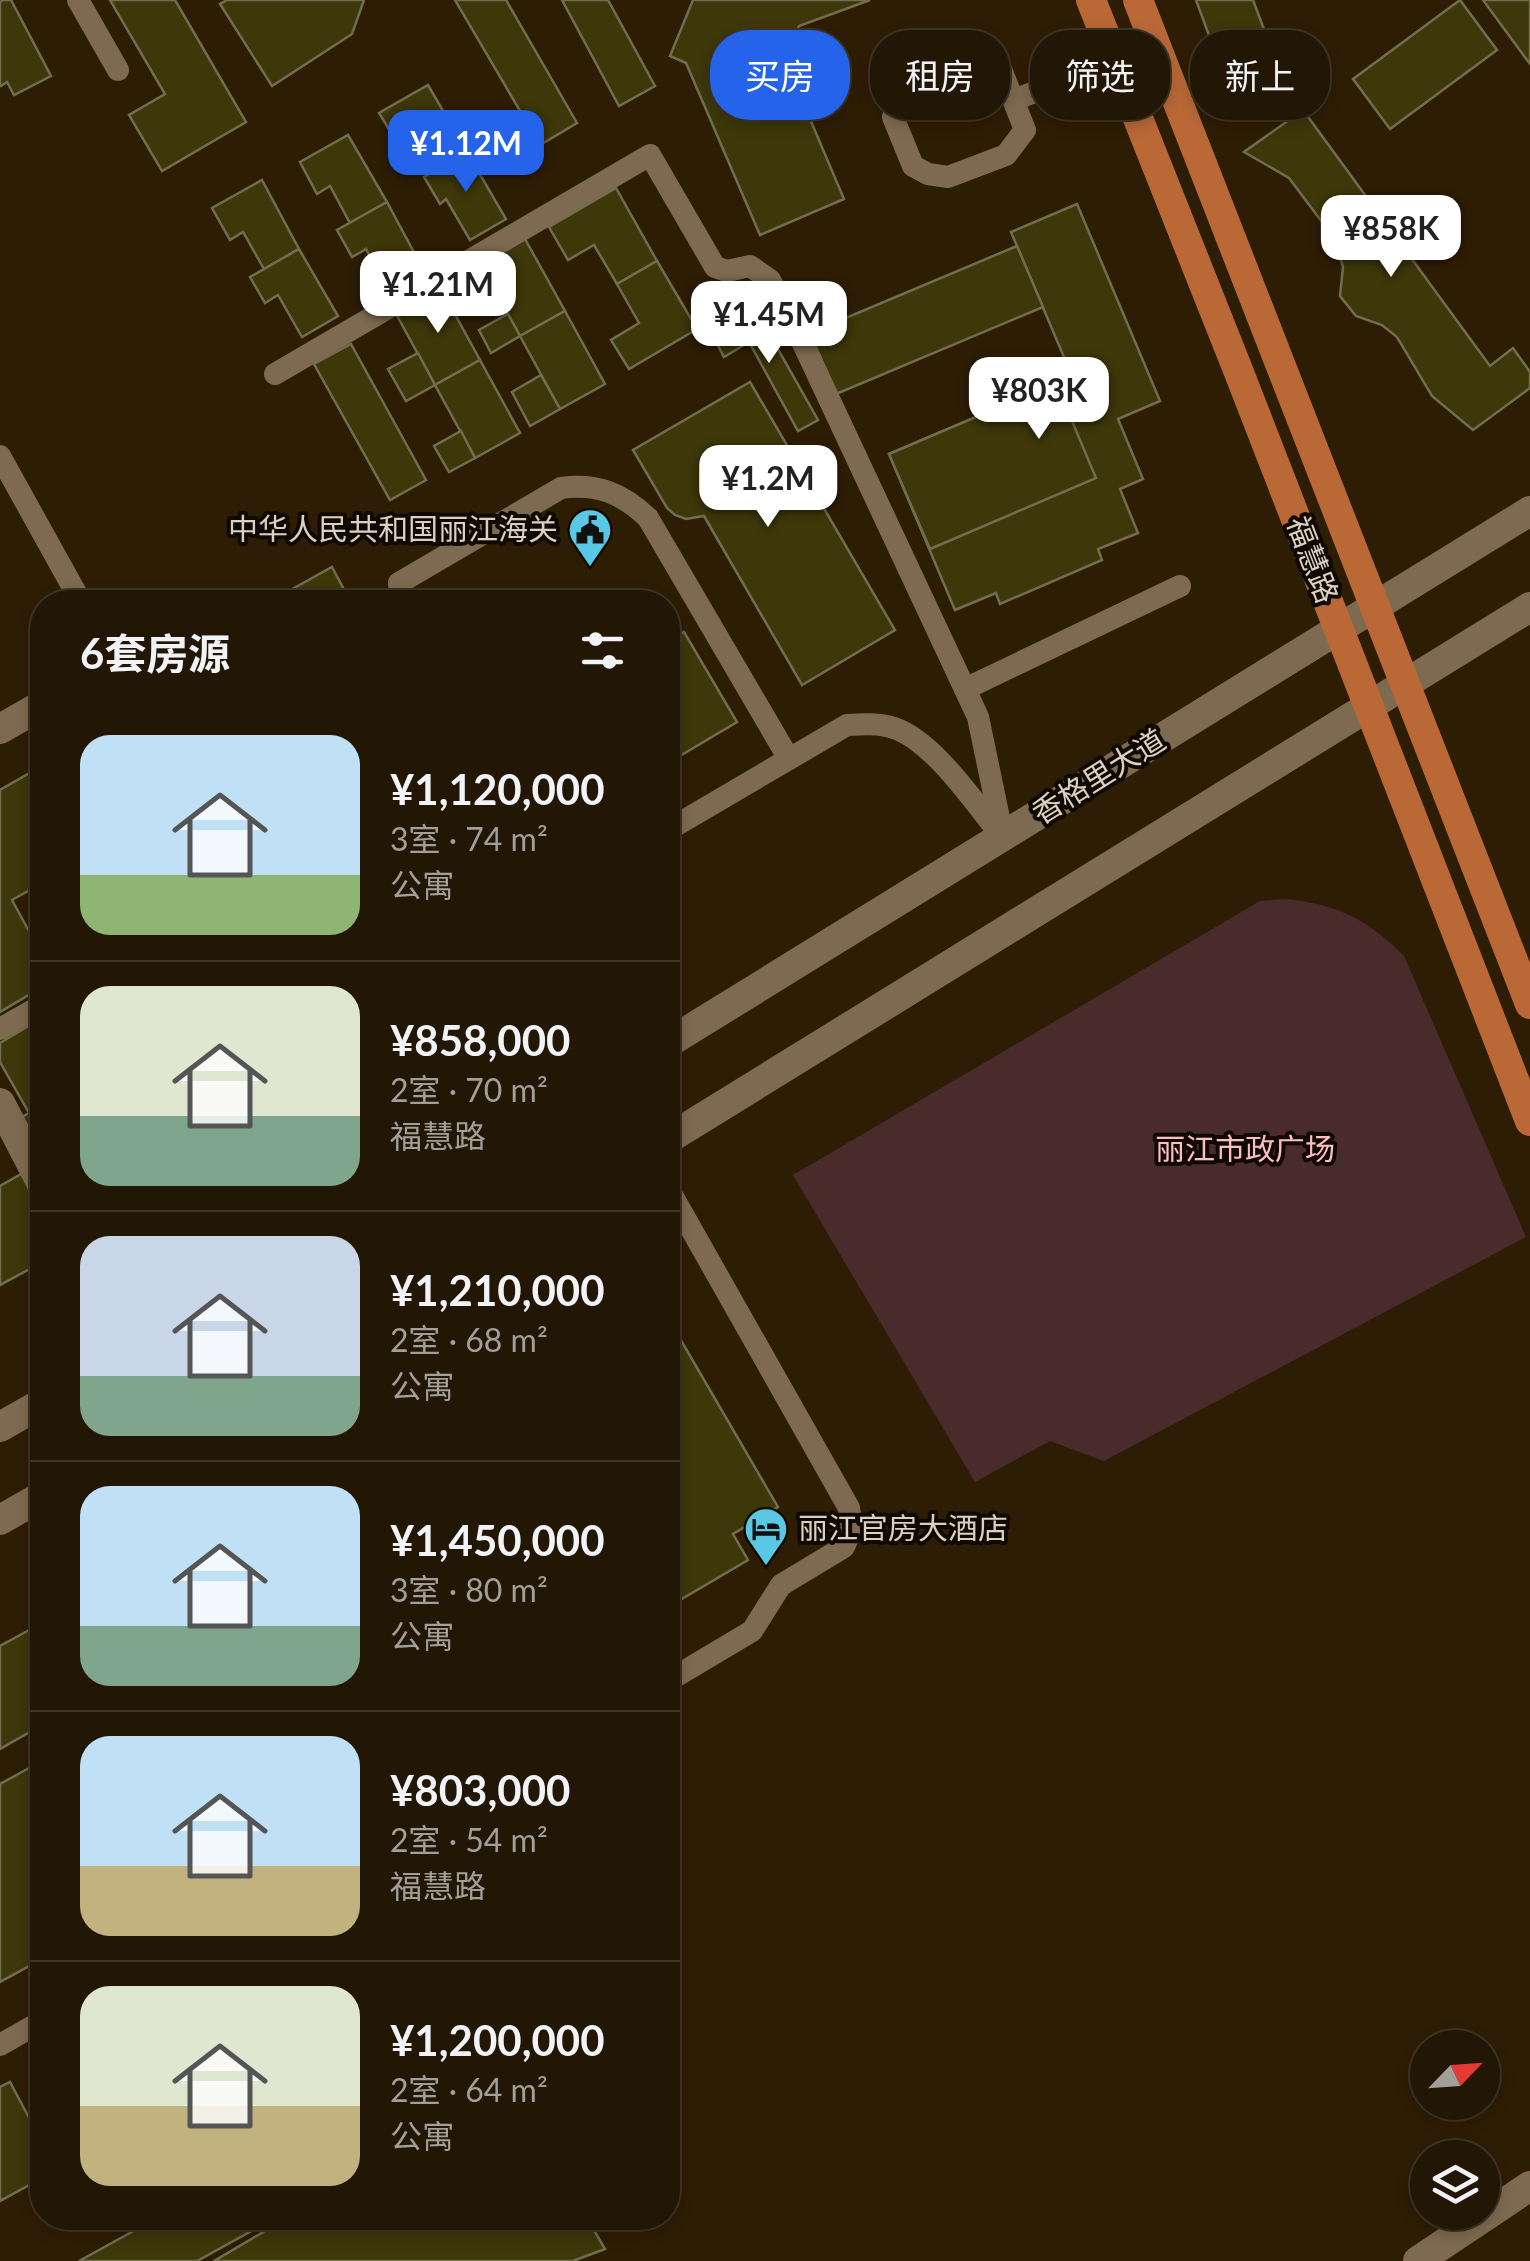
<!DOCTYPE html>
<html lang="zh">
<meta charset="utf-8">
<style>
body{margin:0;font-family:Lato,"Noto Sans SC",sans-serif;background:#2e2313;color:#f1f3f6;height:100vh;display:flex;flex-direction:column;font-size:38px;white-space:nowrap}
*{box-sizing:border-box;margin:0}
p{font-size:32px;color:#a29f9a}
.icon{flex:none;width:55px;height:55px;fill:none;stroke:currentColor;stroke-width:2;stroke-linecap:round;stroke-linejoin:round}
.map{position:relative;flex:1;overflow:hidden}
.details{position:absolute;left:30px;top:590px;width:650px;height:1640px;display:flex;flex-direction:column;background:#221604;border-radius:40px;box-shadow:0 5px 15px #0003,0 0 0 2px #3f3526}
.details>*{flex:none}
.hud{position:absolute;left:710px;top:30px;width:670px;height:90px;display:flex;gap:20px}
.needle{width:65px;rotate:65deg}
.fabs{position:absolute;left:1410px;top:2030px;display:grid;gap:20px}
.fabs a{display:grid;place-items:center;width:90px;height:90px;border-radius:50%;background:#221604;box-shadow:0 5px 15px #0003,0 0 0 2px #3f3526;font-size:50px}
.price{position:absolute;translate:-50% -85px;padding:0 22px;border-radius:20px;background:#fff;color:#222;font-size:32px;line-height:65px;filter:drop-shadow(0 2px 5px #0008)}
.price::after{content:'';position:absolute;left:50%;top:60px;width:30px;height:22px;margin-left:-15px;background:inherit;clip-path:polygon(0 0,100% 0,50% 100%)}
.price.active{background:#2563eb;color:#fff}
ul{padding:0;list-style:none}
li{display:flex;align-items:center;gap:30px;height:250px;padding:0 50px}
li+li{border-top:2px solid #3f3526}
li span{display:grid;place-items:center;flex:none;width:280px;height:200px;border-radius:30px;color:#555}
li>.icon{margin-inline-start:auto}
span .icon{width:120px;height:120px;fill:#fffc;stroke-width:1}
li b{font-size:42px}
h2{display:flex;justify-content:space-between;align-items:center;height:120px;padding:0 50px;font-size:42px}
.tag{padding:0 35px;border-radius:40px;background:#221604;box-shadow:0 5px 15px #0003,0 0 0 2px #3f3526;font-size:35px;line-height:90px}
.tag.active{background:#2563eb;color:#fff}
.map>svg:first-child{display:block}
</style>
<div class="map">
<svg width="1530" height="2261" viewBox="0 0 1530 2261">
<rect width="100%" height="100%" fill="#2e1d05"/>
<path fill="#492b2c" d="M1285 899C1336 904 1368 919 1404 956L1526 1237 1104 1461 1050 1441 975 1482 793 1175 1260 901Z"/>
<g fill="#3d3709" stroke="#716d4f" stroke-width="2.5">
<polygon points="3,0 11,0 51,76 14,95 7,82 1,86 0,84 0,2"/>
<polygon points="110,0 175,0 246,122 162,171 129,115 165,94"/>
<polygon points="227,0 364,0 352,34 272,86 220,4"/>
<polygon points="455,0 506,0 577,123 540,145"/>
<polygon points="562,0 608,0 655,86 619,106"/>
<polygon points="693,0 870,0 799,26 785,60 844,199 760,235 686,63 670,56"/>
<polygon points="1196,0 1253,0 1283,80 1232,98"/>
<polygon points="1460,0 1497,50 1390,129 1353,79"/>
<polygon points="1483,0 1530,0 1530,64"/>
<polygon points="428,85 467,152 431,173 410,137 398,144 379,113"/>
<polygon points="1303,110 1490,366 1513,348 1530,372 1530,388 1473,430 1432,396 1397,337 1382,325 1356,316 1340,296 1343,267 1334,238 1289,178 1244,152"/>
<polygon points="348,135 387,202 350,223 330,186 317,194 300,162"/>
<polygon points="467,152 506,219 470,240 446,199 440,204 424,177"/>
<polygon points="262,180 299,249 264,269 243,232 230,240 212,208"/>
<polygon points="616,188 657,261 617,284 594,245 568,260 549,227"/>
<polygon points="387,202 424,271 389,291 366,249 352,257 337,230"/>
<polygon points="1077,204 1160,401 1118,419 1143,479 1120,489 1138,533 1098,549 1102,560 1000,604 996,593 955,610 889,454 1072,376 1011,232"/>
<polygon points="525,239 565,311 520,336 480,264"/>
<polygon points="1017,246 1043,307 836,394 810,333"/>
<polygon points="299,249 338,316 302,337 278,295 265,303 250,277"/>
<polygon points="657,261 697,329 629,369 611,340 639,323 617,284"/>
<polygon points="440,287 480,360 435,385 395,312"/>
<polygon points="565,311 605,384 560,409 520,336"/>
<polygon points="757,312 818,420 798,431 749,342 724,357 713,336"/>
<polygon points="508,314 520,336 491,353 479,330"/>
<polygon points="351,344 426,480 390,500 314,364"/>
<polygon points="418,353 435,385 406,401 388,369"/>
<polygon points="480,360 520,433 475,458 435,385"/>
<polygon points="541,375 560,409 530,426 512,392"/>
<polygon points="750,382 895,630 802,685 704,516 686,519 675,515 667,508 633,450"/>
<polygon points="1056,383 1096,478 930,549 889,454"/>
<polygon points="461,431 475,458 449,472 434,446"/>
<polygon points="332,567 349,599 342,602 269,602"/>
<polygon points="684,632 737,722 668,763 668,641"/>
<polygon points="42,766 42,883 12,900 42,955 42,987 0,1012 0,790"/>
<polygon points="42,1018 42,1157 20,1118 29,1113 0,1062 0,1043"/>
<polygon points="23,1173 42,1209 42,1251 34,1255 39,1264 0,1285 0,1186"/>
<polygon points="675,1330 778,1507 733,1534 748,1560 668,1607 668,1335"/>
<polygon points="42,1623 42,1725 0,1749 0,1646"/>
<polygon points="42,1761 42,1959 0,1982 0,1784"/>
<polygon points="10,2082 42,2142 42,2178 0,2201 0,2087"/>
<polygon points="157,2218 275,2218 197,2261 79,2261"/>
<polygon points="287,2218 587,2218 605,2249 573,2261 214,2261"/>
</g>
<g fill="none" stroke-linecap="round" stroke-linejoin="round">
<g stroke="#7e6a50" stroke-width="22">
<polyline points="78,0 118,70"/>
<polygon points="982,55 1001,69 1025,130 1006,155 948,177 928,174 913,166 893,117 898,99 914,80"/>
<polyline points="1014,100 1115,60"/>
<polyline points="275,374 650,155 715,267 727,271 750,266 770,280 793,322 978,717 1003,837"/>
<polyline points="0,456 81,602"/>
<path d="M401 602 399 583 561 488C597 483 622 493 648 518L789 759"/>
<polyline points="965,689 1180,586"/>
<path d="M668 830 847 725C863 724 879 723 894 728 933 741 974 802 1000 834"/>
<polyline points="0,1029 42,1005"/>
<polyline points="668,1188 849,1508 852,1528 844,1547 781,1585 752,1631 668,1681"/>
<polyline points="0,2045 42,2021"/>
</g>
<g stroke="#7e6a50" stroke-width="30">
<polyline points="0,729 42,705"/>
<polyline points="0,1103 42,1184"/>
<polyline points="1418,2261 1530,2186"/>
</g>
<g stroke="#7e6a50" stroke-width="30">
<polyline points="668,1043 1530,511"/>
<polyline points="668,1139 1530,607"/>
<polyline points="0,1427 42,1403"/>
<polyline points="0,1520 42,1496"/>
</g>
<g stroke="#b96836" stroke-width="30">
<polyline points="1091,0 1238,370 1530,1121"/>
<polyline points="1138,0 1530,1004"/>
</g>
</g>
<defs>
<g id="civic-pin" transform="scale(2.25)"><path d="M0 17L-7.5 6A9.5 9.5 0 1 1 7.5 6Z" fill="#59c8e4" stroke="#100902"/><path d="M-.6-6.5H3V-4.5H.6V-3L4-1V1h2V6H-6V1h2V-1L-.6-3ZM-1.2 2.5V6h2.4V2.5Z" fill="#111"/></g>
<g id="hotel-pin" transform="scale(2.25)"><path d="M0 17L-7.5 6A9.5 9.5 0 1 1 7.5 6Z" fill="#59c8e4" stroke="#100902"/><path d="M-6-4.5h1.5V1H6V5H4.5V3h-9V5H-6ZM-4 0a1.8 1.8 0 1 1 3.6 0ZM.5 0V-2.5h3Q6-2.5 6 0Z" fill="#111"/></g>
</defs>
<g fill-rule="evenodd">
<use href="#civic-pin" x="590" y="530"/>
<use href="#hotel-pin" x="766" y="1529"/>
</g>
<g text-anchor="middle" stroke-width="8" stroke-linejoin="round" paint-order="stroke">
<g font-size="30" fill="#dcd0c2" stroke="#100902" text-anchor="end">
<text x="558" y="540">中华人民共和国丽江海关</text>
<text x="798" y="1539" text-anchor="start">丽江官房大酒店</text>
</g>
<g font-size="30" fill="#dcd0c2" stroke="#100902">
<text transform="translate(1312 560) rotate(69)" y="10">福慧路</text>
<text transform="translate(1099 777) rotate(-32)" y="10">香格里大道</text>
</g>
<g font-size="30" fill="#febdc0" stroke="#100902">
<text x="1245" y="1160">丽江市政广场</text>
</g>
</g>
</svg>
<div class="fabs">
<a><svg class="needle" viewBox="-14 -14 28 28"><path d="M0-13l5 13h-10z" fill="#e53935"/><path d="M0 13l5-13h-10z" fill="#a29f9a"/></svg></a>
<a><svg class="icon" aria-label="layers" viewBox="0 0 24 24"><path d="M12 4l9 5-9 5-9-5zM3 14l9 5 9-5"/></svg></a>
</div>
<b class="price active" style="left:466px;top:195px">¥1.12M</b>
<b class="price" style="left:1391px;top:280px">¥858K</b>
<b class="price" style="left:438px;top:336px">¥1.21M</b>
<b class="price" style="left:769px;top:366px">¥1.45M</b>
<b class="price" style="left:1039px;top:442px">¥803K</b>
<b class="price" style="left:768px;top:530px">¥1.2M</b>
<div class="hud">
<a class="tag active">买房</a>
<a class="tag">租房</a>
<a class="tag">筛选</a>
<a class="tag">新上</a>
</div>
<section class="details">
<h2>6套房源<svg class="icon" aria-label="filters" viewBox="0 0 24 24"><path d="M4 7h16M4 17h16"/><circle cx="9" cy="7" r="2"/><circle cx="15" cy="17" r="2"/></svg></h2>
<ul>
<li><span style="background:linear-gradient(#bfe0f5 70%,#8fb573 0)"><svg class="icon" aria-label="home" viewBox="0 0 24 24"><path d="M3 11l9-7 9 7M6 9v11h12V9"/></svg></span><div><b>¥1,120,000</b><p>3室 · 74 m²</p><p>公寓</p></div></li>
<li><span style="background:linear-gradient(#dfe7d0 65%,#7fa58c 0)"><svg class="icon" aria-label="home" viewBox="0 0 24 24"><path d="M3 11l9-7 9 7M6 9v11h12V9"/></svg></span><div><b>¥858,000</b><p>2室 · 70 m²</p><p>福慧路</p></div></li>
<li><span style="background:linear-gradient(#c9d6e8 70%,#7fa58c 0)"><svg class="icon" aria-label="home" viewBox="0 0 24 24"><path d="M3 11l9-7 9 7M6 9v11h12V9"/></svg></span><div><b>¥1,210,000</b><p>2室 · 68 m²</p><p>公寓</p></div></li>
<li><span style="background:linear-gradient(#bfe0f5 70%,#7fa58c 0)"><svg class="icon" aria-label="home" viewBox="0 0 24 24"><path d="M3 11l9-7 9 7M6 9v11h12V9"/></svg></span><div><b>¥1,450,000</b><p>3室 · 80 m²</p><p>公寓</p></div></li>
<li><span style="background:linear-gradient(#bfe0f5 65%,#c2b280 0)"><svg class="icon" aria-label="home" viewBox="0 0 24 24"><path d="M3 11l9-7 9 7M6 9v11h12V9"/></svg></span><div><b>¥803,000</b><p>2室 · 54 m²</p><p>福慧路</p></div></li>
<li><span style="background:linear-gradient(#dfe7d0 60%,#c2b280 0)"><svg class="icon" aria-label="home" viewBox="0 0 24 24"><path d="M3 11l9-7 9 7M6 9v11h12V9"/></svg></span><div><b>¥1,200,000</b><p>2室 · 64 m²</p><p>公寓</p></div></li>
</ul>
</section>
</div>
